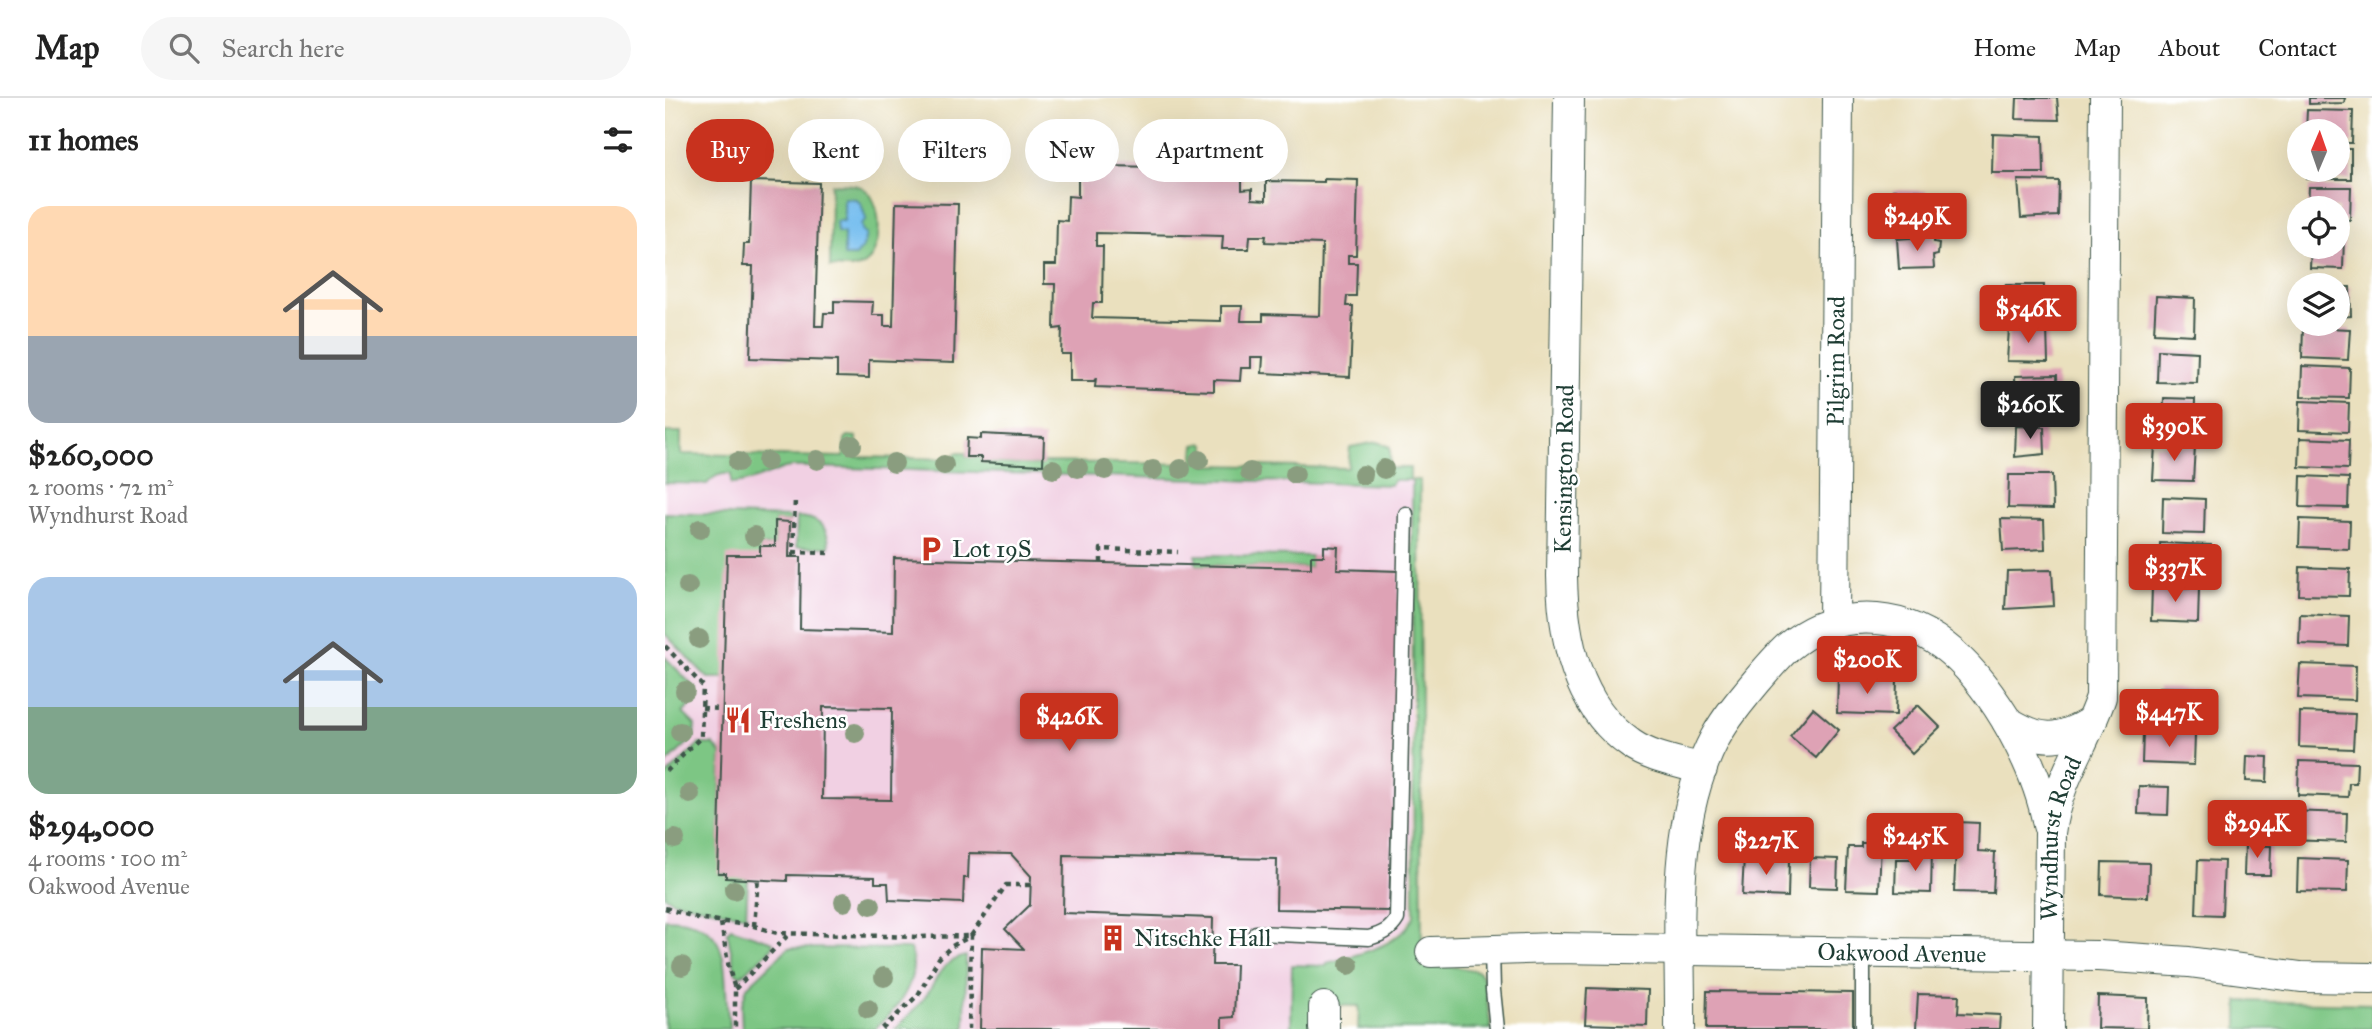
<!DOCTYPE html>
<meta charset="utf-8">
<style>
body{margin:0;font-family:"IM FELL Great Primer",serif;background:#f6f6f6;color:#222;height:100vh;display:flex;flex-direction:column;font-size:26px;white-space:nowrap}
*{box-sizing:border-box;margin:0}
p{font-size:23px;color:#767676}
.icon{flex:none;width:38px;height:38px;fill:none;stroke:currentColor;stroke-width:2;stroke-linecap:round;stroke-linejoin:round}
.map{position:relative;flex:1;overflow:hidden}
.panel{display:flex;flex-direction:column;background:#fff;width:665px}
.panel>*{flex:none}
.guide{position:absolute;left:21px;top:21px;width:665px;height:63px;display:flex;gap:14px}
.needle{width:46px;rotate:2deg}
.controls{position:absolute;left:1622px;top:21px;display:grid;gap:14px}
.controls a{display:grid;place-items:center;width:63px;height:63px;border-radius:50%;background:#fff;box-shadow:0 7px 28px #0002;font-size:35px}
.price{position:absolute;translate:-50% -60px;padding:0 16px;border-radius:7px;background:#c8321e;color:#fff;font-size:23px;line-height:46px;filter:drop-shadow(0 2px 4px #0008)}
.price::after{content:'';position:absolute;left:50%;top:42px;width:21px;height:16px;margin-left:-10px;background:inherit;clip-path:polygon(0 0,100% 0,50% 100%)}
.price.current{background:#222;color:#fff}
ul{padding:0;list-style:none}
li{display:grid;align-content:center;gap:14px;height:371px;padding:0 28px}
li span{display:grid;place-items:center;height:217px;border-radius:21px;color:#555}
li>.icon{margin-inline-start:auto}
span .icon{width:126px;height:126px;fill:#fffc;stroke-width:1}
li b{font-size:30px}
h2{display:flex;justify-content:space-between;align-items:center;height:84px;padding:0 28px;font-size:30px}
.chip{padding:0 24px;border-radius:32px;background:#fff;box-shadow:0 7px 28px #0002;font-size:24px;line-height:63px}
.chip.current{background:#c8321e;color:#fff}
header{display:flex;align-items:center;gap:42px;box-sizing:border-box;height:98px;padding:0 35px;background:#fff;border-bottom:2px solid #e0e0e0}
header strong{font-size:33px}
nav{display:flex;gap:38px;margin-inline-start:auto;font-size:24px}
.search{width:490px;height:63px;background:#f6f6f6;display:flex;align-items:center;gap:18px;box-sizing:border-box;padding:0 24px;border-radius:38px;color:#767676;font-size:26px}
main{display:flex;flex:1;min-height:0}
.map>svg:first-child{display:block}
</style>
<header>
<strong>Map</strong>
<div class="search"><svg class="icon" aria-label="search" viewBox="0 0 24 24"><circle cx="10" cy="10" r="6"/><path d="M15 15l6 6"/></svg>Search here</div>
<nav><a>Home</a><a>Map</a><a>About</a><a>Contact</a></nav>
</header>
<main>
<section class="panel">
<h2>11 homes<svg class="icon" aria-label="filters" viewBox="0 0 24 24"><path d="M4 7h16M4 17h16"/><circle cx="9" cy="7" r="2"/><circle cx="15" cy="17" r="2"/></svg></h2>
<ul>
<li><span style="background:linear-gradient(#ffd9b3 60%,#9aa5b1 0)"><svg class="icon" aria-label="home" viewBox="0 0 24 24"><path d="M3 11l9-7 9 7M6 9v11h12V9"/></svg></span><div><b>$260,000</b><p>2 rooms · 72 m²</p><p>Wyndhurst Road</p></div></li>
<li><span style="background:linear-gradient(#a9c7e8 60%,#7fa58c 0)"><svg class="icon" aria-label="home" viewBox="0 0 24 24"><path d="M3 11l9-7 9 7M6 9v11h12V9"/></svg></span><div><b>$294,000</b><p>4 rooms · 100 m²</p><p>Oakwood Avenue</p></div></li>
</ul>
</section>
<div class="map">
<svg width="1707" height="931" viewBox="0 0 1707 931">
<rect width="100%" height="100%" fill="#fff"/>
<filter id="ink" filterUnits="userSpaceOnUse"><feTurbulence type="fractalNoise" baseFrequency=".0143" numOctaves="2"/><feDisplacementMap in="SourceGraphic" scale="14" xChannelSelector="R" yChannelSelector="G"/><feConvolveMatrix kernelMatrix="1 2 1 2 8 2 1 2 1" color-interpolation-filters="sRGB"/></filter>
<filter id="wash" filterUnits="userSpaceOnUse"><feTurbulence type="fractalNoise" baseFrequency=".00686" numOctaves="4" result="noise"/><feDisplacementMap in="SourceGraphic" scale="28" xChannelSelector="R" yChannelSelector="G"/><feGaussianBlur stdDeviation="1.57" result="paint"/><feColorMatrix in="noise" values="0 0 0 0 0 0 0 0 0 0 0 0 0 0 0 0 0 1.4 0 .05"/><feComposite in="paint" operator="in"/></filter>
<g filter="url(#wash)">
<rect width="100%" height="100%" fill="#eae0be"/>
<polygon fill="#f1d0e3" points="0,364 747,382 745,461 747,819 738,832 714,848 662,865 660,931 0,931"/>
<g fill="#7dc684" stroke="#4e825c" stroke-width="2">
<path d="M166 86C176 87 190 85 198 90 219 102 219 157 197 168 189 172 174 169 165 169Z"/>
<path d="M0 334H16V356L179 359 180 341 183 338 192 339V359L290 361V355H301V359H316V364L377 367 378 364 528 366 530 347 538 345 541 348V367L683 370 685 349 712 344 725 349V370H745V382H729L725 387 148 369C139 369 129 368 120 370 101 376 87 385 66 386V376C55 375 49 378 42 386L0 385Z"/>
<path d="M747 382H755L757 869H792L813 873 819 882 826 931H693L694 908 649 907V931H626L627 867 661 868 662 865C692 856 734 850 749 818Z"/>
<polygon points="0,415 125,419 125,424 110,423 110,448 95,448 95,457 59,580 43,580 0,536"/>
<path d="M132 419C151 419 164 428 164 449H131Z"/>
<polygon points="531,457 646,458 646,470 531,467"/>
<polygon points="0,559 31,591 30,603 18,615 30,627 29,639 0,667"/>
<polygon points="34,646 48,646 56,655 54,775 83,781 81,818 8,803 0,798 0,679"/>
<path d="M0 821C77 822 54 879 65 931H0Z"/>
<polygon points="66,830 108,844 107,850 76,878 71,875 62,834"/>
<path d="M123 850 245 851C257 882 232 911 210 931H77L76 909 82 889Z"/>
<path d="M301 858 300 931H230C240 921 251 911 260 899 275 879 273 865 301 858Z"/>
<polygon points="1573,903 1707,906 1707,931 1573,931"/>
</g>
<polygon fill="#79c0f0" stroke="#4c7e92" stroke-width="2" points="179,100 191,101 196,106 201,121 196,127 198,134 201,136 198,149 191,158 179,158 179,135 172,134 171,123 179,123"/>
<g id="blocks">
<g fill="#dea2b5" fill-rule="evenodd">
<polygon points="1352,0 1392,0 1394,22 1351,21"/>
<polygon points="1644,0 1680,0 1679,5 1644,6"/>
<polygon points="1642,12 1688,13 1687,45 1673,45 1673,33 1641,33"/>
<polygon points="1328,36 1378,38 1379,75 1327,75"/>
<polygon points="1673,51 1686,51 1686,81 1642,81 1642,72 1673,72"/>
<path d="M439 68 552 70V79H577V92L587 91V101L601 102V83L659 84V81L693 82 691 157H683V165H692L691 198H682L681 208H688L685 279 597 275 598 259H586V270H576L575 283 549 282V293L430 289 431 280 429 283H405V256H396L397 230 389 231 390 186H379V167H391L392 122 402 123 403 98 413 99V76L439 77ZM431 135 558 138 557 151H584L585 138H601L600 144 657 146 655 218 598 216V223H576L577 208H556V223L427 220 428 205H437L438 148H431Z"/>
<polygon points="1353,82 1394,83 1393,118 1356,120"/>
<polygon points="86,83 154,85 150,228 158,228 159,215 169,215 169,203 208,204 207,217 219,217 219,228 228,228 231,105 293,106 289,265 204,262 204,280 172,279 172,263 85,260 88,168 78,168 79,146 84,146"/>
<polygon points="1644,89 1686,89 1685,122 1673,122 1673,110 1643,110"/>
<polygon points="1228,92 1261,93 1261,125 1230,124"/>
<polygon points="1269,138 1269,144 1274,145 1273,157 1268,158 1269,170 1234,171 1232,141"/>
<polygon points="1673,138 1679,138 1678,171 1645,170 1646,149 1673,149"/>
<polygon points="1340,187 1379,187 1378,221 1339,220"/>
<polygon points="1673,189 1685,189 1686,218 1673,219"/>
<polygon points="1491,198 1530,200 1529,237 1489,235"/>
<polygon points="1638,229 1685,231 1683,262 1637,260"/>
<polygon points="1344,230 1382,230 1383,264 1342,263"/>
<polygon points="1493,252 1533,254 1532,285 1492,284"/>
<polygon points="1637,268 1685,270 1684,300 1636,299"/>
<polygon points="1392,277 1393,311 1351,314 1350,278"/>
<polygon points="1499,300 1530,301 1529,332 1498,331"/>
<polygon points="1635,303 1684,305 1683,334 1634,332"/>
<polygon points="1351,328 1379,329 1380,356 1350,359"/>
<polygon points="316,336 379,339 378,367 316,364 316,359 301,359 302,340 316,341"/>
<polygon points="1635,340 1684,342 1683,371 1634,369"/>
<polygon points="1490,347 1530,348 1528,383 1488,382"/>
<polygon points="1344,377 1387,377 1388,411 1343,410"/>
<polygon points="1636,378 1684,380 1683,410 1635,409"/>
<polygon points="1498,399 1540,401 1539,436 1497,435"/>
<polygon points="1336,421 1379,422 1380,451 1338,453"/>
<polygon points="1635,421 1685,423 1684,451 1634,449"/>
<path d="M110 423 125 424 124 459H136L135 531 228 534 229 460 646 470V458H659V448L673 449 672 471 734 473 724 813 611 811 612 761 399 757 398 815 548 820 547 867H571L569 919 557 920V931H315L317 849 359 851 340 831 365 807 366 778 346 756 304 755 303 780H299L298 805 224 802 223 785H210V779L122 777V783L61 780V775H53L62 457H95V448H110ZM158 609 227 610 226 702 157 701Z"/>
<polygon points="1495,445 1546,447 1545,479 1494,478"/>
<polygon points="1635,469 1685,471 1684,498 1634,497"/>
<polygon points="1387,472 1389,508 1340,511 1342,473"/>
<polygon points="1487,488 1534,490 1533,525 1486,523"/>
<polygon points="1635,516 1684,518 1683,548 1634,546"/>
<polygon points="1635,566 1691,568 1690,602 1633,600"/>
<polygon points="1173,578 1232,580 1231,617 1172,615"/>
<polygon points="1494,589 1538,590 1537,623 1493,621"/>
<polygon points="1253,607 1275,629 1247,656 1225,633"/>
<polygon points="1148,610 1174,632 1151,660 1125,638"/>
<polygon points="1635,614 1690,616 1688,651 1634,649"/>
<polygon points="1478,635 1530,636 1529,667 1477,665"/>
<polygon points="1582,658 1603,659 1602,684 1581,683"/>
<polygon points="1634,663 1692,665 1691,685 1684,685 1683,699 1633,697"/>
<polygon points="1474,688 1504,689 1503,717 1473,716"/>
<polygon points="1624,713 1682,715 1681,744 1623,742"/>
<polygon points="1292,724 1314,725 1313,753 1330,754 1328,795 1289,794"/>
<polygon points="1196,745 1216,745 1214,793 1181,792 1183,749 1196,749"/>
<polygon points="1580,747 1606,748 1605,777 1579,777"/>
<polygon points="1248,750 1267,751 1266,795 1230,794 1231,761 1248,761"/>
<polygon points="1079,759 1124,761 1123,799 1077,797"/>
<polygon points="1145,760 1173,761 1172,790 1144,789"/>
<polygon points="1633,760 1683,762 1682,794 1632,793"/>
<polygon points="1533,762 1559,763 1557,817 1531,816"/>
<polygon points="1437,764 1484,765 1483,799 1436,797"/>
<polygon points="922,890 983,892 982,928 920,926"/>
<polygon points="1042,893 1188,895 1188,931 1041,931"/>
<polygon points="1253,896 1294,897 1293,915 1335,917 1334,931 1251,931"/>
<polygon points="1433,898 1483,900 1482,931 1432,930"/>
</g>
</g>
</g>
<g filter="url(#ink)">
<use href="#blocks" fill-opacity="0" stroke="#3d5549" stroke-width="2"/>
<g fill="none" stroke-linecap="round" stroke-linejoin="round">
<g stroke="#3d5549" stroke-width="17">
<g id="lane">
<path d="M591 835 704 840C717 836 725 833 732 821L741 416"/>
<polyline points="827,852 828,892 832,931"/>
<polyline points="1198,931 1198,854"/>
</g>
</g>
<g stroke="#3d5549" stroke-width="32">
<g id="street">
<path d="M904 0 897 478C898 540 911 608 966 646 986 660 1014 664 1037 671"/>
<path id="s1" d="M1169 525 1173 0"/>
<path d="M1342 623C1375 644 1394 644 1427 623"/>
<path id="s2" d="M766 854 889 850 1433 858 1524 864 1636 879 1707 880"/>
<polyline points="659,931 659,909"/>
<path d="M1015 931C1016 836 1004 727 1050 640 1061 620 1076 602 1091 584 1101 572 1111 560 1123 549 1142 533 1165 523 1190 521 1260 515 1306 565 1340 620 1360 654 1376 688 1383 727"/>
<path id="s3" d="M1383 931 1385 735C1391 685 1420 646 1436 599L1440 0"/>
</g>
</g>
<g stroke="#3d5549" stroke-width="4.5" stroke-dasharray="5 5" stroke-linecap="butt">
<polyline points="128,454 164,455"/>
<polyline points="128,459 130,401"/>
<polyline points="436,465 436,451 513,454"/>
<polyline points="0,548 38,588 36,639 0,675"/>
<polyline points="37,610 58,611"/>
<polyline points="0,810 32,820 89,828 112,835 253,839 306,838 341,787 365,787"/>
<polyline points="56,825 64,871 70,891 70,931"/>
<polyline points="89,828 93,781"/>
<polyline points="70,891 124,836"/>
<polyline points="217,931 253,897 274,860 287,848 306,838 304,931"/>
</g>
<use href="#lane" stroke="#fff" stroke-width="14"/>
<use href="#street" stroke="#fff" stroke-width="30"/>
</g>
<g fill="#8a9d7f">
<circle cx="187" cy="347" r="10"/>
<circle cx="152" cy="362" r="10"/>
<circle cx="534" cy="362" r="10"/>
<circle cx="102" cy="363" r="10"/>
<circle cx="73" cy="364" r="10"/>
<circle cx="229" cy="365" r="10"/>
<circle cx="279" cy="367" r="10"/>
<circle cx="413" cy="370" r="10"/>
<circle cx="388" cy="371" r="10"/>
<circle cx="516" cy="371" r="10"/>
<circle cx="719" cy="371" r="10"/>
<circle cx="440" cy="372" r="10"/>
<circle cx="488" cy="372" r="10"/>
<circle cx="585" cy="374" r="10"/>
<circle cx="630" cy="376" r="10"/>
<circle cx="698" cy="377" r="10"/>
<circle cx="35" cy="431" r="10"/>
<circle cx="89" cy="438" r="10"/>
<circle cx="23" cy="488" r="10"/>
<circle cx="34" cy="541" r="10"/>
<circle cx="20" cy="593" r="10"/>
<circle cx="15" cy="634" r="10"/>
<circle cx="190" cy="635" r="10"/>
<circle cx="25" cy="696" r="10"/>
<circle cx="10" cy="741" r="10"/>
<circle cx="69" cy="792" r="10"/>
<circle cx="179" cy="804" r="10"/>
<circle cx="206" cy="807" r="10"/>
<circle cx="684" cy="867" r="10"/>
<circle cx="17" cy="868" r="10"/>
<circle cx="219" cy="879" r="10"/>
<circle cx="203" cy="911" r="10"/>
</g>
</g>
<defs>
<g id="parking-bare" transform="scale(2.1)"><path d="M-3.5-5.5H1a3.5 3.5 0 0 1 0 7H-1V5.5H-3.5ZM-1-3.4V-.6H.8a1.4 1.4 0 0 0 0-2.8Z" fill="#c8321e" stroke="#fff" stroke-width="2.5" paint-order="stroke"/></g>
<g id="restaurant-bare" transform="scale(2.1)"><path d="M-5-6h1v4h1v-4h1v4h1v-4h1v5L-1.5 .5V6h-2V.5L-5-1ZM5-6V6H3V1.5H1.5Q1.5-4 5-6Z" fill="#c8321e" stroke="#fff" stroke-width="2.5" paint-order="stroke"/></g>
<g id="building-bare" transform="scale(2.1)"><path d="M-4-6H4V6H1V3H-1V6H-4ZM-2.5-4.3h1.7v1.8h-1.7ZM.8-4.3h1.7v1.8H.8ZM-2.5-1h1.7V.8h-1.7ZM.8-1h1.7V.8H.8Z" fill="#c8321e" stroke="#fff" stroke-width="2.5" paint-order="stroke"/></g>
</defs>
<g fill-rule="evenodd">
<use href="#parking-bare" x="266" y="451"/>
<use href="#restaurant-bare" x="73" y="622"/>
<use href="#building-bare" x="448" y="840"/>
</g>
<g text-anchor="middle" stroke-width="5" stroke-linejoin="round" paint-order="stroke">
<g font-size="24" fill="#1f3d34" stroke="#fff">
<text dy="8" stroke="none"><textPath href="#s1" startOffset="262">Pilgrim Road</textPath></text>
<text transform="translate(899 371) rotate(-89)" y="8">Kensington Road</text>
<text dy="8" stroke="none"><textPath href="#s3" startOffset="192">Wyndhurst Road</textPath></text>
<text dy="8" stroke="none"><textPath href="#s2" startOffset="471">Oakwood Avenue</textPath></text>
</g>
<g font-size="24" fill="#1f3d34" stroke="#fff" text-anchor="start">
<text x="287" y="459">Lot 19S</text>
<text x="94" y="630">Freshens</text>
<text x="469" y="848">Nitschke Hall</text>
</g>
</g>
</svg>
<div class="controls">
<a><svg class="needle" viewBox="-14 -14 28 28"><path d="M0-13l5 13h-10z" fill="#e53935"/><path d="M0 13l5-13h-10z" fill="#767676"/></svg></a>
<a><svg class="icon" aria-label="locate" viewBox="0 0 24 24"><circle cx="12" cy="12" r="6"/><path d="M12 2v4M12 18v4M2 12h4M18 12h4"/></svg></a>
<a><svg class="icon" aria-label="layers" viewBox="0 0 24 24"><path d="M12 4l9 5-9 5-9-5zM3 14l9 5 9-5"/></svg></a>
</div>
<b class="price" style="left:1252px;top:155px">$249K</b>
<b class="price" style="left:1363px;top:247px">$546K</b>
<b class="price current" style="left:1365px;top:343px">$260K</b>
<b class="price" style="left:1509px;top:365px">$390K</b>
<b class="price" style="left:1510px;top:506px">$337K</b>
<b class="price" style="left:1202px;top:598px">$200K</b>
<b class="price" style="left:1504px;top:651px">$447K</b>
<b class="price" style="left:404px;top:655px">$426K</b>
<b class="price" style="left:1592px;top:762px">$294K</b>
<b class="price" style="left:1250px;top:775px">$245K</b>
<b class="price" style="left:1101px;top:779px">$227K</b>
<div class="guide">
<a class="chip current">Buy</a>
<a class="chip">Rent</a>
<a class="chip">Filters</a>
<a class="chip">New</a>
<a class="chip">Apartment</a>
</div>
</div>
</main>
